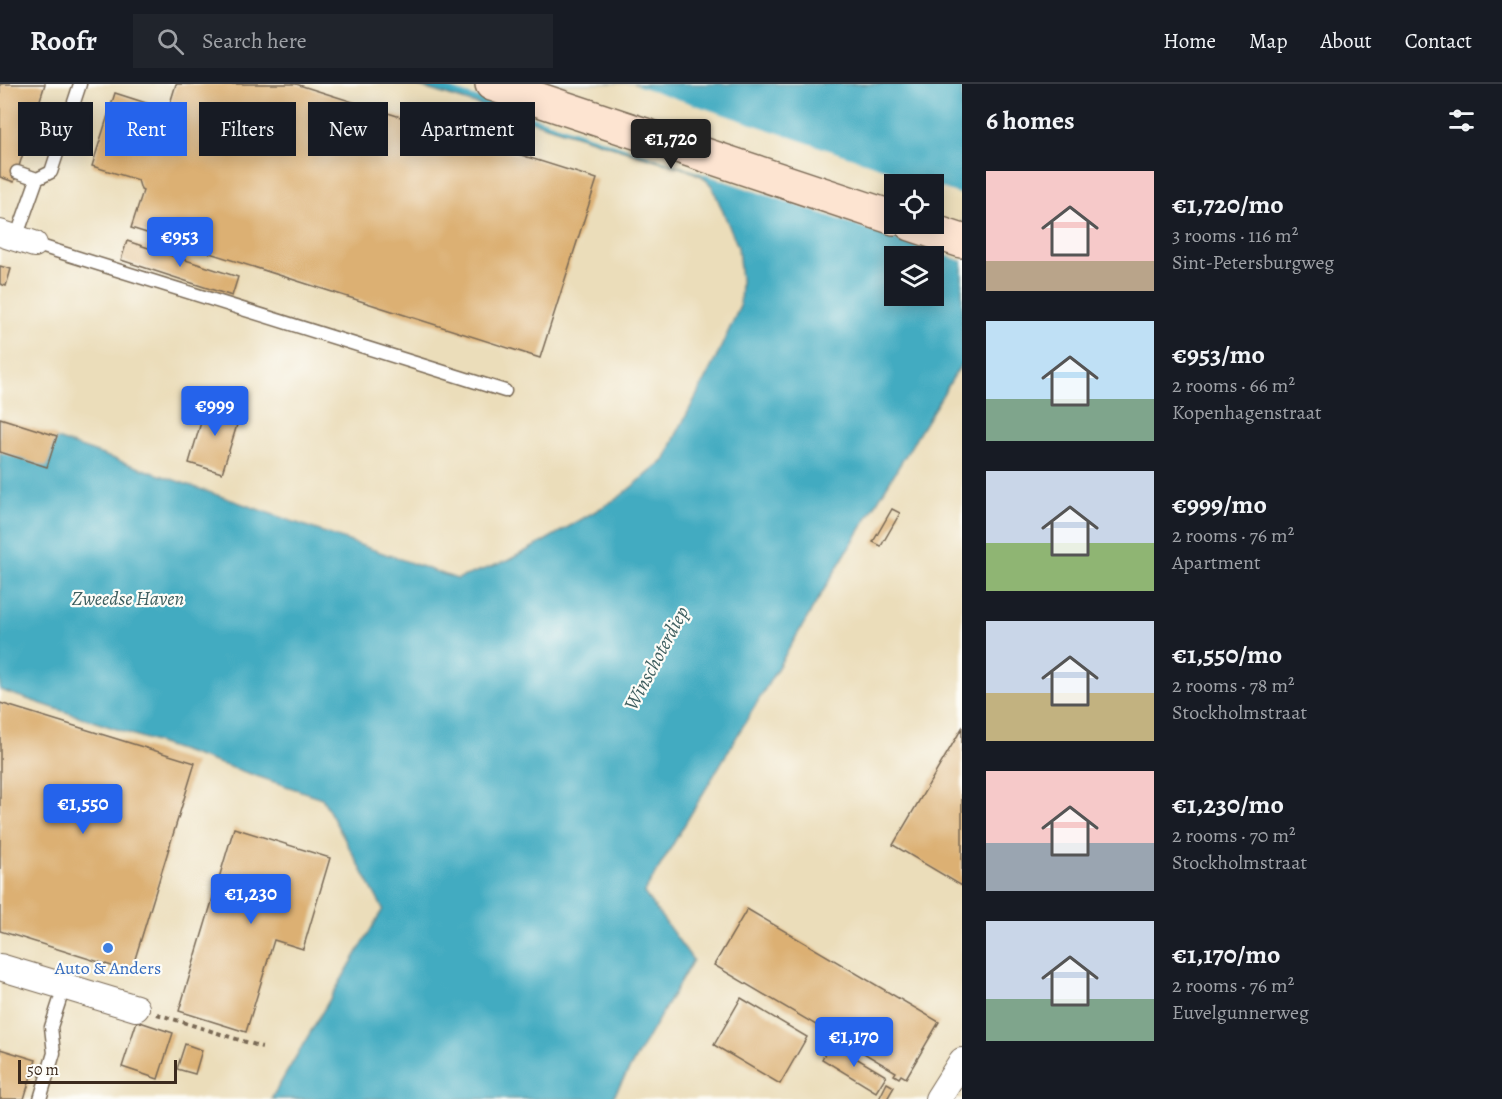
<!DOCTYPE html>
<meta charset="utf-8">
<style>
body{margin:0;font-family:Alegreya,serif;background:#20242c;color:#f1f3f6;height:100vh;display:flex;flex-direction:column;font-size:22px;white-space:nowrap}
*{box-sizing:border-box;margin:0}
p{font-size:20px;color:#9ea1a6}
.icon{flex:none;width:33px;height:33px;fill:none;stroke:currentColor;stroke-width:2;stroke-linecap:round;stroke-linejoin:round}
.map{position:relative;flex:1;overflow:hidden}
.sheet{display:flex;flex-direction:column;background:#171b24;width:540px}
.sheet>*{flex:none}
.guide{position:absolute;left:18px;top:18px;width:570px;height:54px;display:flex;gap:12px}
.controls{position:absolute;left:884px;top:90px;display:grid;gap:12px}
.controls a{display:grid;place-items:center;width:60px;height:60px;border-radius:0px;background:#171b24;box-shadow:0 3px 15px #0003;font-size:30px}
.scale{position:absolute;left:18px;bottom:15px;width:159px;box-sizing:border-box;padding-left:6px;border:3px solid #3b2a1e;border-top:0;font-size:16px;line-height:21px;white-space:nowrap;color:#3b2a1e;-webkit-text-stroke:4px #fdfcf7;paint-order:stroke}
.price{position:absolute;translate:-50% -51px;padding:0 14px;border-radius:6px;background:#2563eb;color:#fff;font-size:20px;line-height:39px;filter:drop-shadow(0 2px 3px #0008)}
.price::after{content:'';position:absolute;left:50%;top:36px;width:18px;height:14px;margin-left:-9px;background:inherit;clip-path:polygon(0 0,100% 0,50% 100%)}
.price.current{background:#222;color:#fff}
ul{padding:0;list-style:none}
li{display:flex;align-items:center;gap:18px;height:150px;padding:0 24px}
li span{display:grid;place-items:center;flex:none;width:168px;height:120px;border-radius:0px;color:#555}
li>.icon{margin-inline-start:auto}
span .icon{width:72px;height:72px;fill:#fffc;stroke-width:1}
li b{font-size:26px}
h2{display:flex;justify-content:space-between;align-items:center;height:72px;padding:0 24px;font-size:26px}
.pill{padding:0 21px;border-radius:0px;background:#171b24;box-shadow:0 3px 15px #0003;font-size:21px;line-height:54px}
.pill.current{background:#2563eb;color:#fff}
header{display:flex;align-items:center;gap:36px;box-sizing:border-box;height:84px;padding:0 30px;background:#171b24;border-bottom:2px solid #363941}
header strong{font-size:28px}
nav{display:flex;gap:33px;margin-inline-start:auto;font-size:21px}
.search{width:420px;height:54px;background:#20242c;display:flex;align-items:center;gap:15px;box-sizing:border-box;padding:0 21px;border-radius:0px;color:#9ea1a6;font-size:22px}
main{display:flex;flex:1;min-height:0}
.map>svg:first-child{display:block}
</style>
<header>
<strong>Roofr</strong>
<div class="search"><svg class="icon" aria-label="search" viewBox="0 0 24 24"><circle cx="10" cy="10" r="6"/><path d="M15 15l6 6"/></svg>Search here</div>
<nav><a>Home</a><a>Map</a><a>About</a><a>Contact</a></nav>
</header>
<main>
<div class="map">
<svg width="962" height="1015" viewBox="0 0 962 1015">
<rect width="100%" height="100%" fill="#fdfcf7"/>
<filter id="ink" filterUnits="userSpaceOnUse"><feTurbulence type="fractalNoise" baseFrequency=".0167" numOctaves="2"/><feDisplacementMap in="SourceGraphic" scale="12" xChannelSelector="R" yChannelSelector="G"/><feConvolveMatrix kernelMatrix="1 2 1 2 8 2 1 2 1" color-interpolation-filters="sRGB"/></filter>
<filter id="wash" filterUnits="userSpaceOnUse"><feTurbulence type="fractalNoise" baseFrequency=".008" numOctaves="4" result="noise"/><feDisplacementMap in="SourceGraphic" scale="24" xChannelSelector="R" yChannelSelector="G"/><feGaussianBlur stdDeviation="1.35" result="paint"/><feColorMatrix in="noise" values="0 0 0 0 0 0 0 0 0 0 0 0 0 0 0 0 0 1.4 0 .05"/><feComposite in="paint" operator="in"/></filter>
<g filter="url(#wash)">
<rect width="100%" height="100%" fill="#ebddba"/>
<path fill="#42abc1" stroke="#3e6a70" stroke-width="1.5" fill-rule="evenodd" d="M411 0H962V279L844 472 644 809 693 876 612 1015H271L383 825 322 714 0 606V335L457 495 507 477 541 459 618 414 666 375 674 355 716 274 740 222 741 196 738 163 712 102 702 92 686 85ZM894 100H933V140H894ZM894 172H933V212H894Z"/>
<polygon fill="#ebddba" points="437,0 633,0 930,100 894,100 894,140 933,140 933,101 962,111 962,177"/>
<g id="blocks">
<g fill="#dcb073">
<polygon points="0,0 45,0 14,98 0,93"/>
<polygon points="176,0 296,0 597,95 540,274 131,144 143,107 141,106 138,96 92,82 115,9 168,26"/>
<polygon points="127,157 238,193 232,212 121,176"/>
<polygon points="0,182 11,185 6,202 0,200"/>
<polygon points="207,318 241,328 222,389 189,379"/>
<polygon points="0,334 57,352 47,383 0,368"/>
<polygon points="892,425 900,429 881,462 873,458"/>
<polygon points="0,619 195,679 131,888 0,847"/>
<polygon points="962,644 962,802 893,761"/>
<polygon points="234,744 330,774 303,865 274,856 246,948 179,927"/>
<polygon points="747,825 939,938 906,994 901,991 899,994 894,991 896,988 714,881"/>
<polygon points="741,914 807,953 780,1000 714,961"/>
<polygon points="137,937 173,949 158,995 122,983"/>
<polygon points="831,959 886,992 876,1008 822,975"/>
<polygon points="185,960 202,966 195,990 177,985"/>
<polygon points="0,965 36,976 24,1015 0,1015"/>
<polygon points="887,999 894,1003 887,1015 879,1015"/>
</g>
</g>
</g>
<g filter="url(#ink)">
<use href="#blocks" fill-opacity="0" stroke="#796955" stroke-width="1.5"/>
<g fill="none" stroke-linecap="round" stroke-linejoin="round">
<g stroke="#796955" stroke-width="15">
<g id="lane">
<polyline points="17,88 37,95 51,88 80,0"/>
<polyline points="16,154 37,95"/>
<polyline points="34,160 505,307"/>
<polyline points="40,1015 54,969 51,943 64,903"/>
</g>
</g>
<g stroke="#796955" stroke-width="28">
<g id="street">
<polyline points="0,149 34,160"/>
<polyline points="0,883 136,924"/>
<polyline points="938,1015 962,977"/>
</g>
</g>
<g stroke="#796955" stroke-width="36">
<g id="secondary">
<polyline points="492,0 894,134"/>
<polyline points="911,140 962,157"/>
</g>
</g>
<polyline stroke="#796955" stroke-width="4" stroke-dasharray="4.5 4.5" stroke-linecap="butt" points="157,930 262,963"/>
<use href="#lane" stroke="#fff" stroke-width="12"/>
<use href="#street" stroke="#fff" stroke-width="26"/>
<use href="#secondary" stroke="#fde4d1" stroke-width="33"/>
</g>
</g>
<circle fill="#3f7fe0" stroke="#fdfcf7" stroke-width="2" cx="108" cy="864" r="6"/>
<g text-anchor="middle" stroke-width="4.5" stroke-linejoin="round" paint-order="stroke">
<g font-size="18" fill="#366cbe" stroke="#fdfcf7">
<text x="108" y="890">Auto &amp; Anders</text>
</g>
<g font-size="20" font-style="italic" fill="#3e5e5f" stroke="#fdfcf7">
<text x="128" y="521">Zweedse Haven</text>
<text transform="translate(656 574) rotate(-62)" y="7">Winschoterdiep</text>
</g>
</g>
</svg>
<div class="controls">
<a><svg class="icon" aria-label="locate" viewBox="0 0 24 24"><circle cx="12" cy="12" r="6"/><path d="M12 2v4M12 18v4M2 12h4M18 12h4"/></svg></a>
<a><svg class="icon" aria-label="layers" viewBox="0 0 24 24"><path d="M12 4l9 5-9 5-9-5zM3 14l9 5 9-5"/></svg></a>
</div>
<div class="scale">50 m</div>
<b class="price current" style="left:671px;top:86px">€1,720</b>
<b class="price" style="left:180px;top:184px">€953</b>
<b class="price" style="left:215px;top:353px">€999</b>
<b class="price" style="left:83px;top:751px">€1,550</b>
<b class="price" style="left:251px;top:841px">€1,230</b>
<b class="price" style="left:854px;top:984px">€1,170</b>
<div class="guide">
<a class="pill">Buy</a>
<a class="pill current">Rent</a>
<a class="pill">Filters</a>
<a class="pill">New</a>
<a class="pill">Apartment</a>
</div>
</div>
<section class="sheet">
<h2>6 homes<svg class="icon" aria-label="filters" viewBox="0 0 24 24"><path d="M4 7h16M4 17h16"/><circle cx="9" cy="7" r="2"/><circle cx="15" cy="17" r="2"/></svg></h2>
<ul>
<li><span style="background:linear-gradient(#f6c9c9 75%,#b9a48a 0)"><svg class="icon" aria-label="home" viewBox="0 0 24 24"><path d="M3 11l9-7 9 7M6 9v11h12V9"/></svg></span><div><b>€1,720/mo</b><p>3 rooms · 116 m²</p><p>Sint-Petersburgweg</p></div></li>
<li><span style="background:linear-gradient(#bfe0f5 65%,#7fa58c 0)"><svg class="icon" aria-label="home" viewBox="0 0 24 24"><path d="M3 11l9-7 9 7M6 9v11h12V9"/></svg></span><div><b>€953/mo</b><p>2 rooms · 66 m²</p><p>Kopenhagenstraat</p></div></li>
<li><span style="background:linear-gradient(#c9d6e8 60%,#8fb573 0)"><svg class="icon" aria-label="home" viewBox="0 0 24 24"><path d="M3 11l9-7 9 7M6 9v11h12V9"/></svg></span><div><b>€999/mo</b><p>2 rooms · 76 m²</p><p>Apartment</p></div></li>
<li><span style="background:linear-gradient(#c9d6e8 60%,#c2b280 0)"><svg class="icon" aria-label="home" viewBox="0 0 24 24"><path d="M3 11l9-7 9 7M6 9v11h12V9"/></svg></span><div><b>€1,550/mo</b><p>2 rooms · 78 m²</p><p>Stockholmstraat</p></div></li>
<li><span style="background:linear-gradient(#f6c9c9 60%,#9aa5b1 0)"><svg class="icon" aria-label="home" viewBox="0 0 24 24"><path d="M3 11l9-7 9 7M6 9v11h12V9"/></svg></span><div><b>€1,230/mo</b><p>2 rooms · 70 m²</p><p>Stockholmstraat</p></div></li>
<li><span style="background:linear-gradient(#c9d6e8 65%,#7fa58c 0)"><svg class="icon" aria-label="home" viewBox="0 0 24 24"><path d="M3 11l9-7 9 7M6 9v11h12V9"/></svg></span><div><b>€1,170/mo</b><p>2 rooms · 76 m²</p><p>Euvelgunnerweg</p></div></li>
</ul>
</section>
</main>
